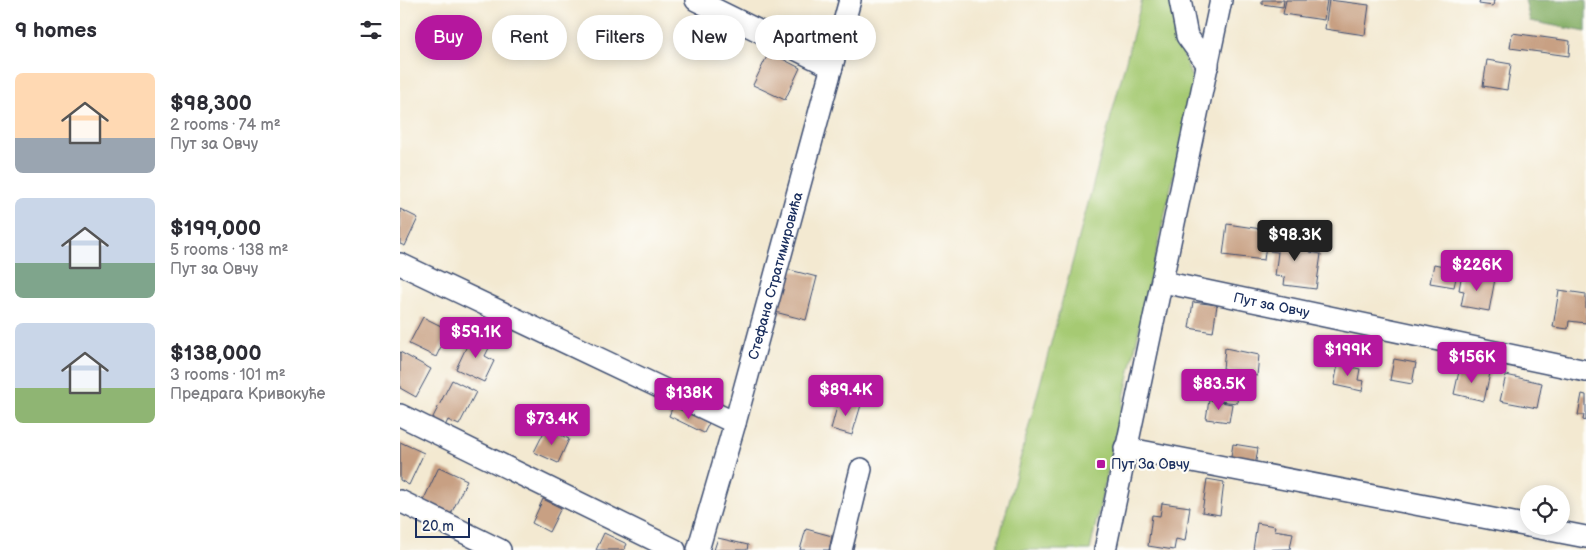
<!DOCTYPE html>
<meta charset="utf-8">
<style>
body{margin:0;font-family:"Balsamiq Sans",sans-serif;background:#f2f2f3;color:#2b2b33;height:100vh;display:flex;flex-direction:column;font-size:19px;white-space:nowrap}
*{box-sizing:border-box;margin:0}
p{font-size:16px;color:#7c7c81}
.icon{flex:none;width:28px;height:28px;fill:none;stroke:currentColor;stroke-width:2;stroke-linecap:round;stroke-linejoin:round}
.map{position:relative;flex:1;overflow:hidden}
.drawer{display:flex;flex-direction:column;background:#fff;width:400px}
.drawer>*{flex:none}
.guide{position:absolute;left:15px;top:15px;width:475px;height:45px;display:flex;gap:10px}
.fabs{position:absolute;left:1120px;top:485px;display:grid;gap:10px}
.fabs a{display:grid;place-items:center;width:50px;height:50px;border-radius:50%;background:#fff;box-shadow:0 2px 12px #0003;font-size:25px}
.scale{position:absolute;left:15px;bottom:12px;width:55px;box-sizing:border-box;padding-left:5px;border:2px solid #1b2f5e;border-top:0;font-size:14px;line-height:18px;white-space:nowrap;color:#1b2f5e;-webkit-text-stroke:4px #fdfcf7;paint-order:stroke}
.price{position:absolute;translate:-50% -42px;padding:0 11px;border-radius:5px;background:#b5179e;color:#fff;font-size:16px;line-height:32px;filter:drop-shadow(0 1px 2px #0008)}
.price::after{content:'';position:absolute;left:50%;top:30px;width:15px;height:11px;margin-left:-8px;background:inherit;clip-path:polygon(0 0,100% 0,50% 100%)}
.price.active{background:#222;color:#fff}
ul{padding:0;list-style:none}
li{display:flex;align-items:center;gap:15px;height:125px;padding:0 15px}
li span{display:grid;place-items:center;flex:none;width:140px;height:100px;border-radius:8px;color:#555}
li>.icon{margin-inline-start:auto}
span .icon{width:60px;height:60px;fill:#fffc;stroke-width:1}
li b{font-size:21px}
h2{display:flex;justify-content:space-between;align-items:center;height:60px;padding:0 15px;font-size:21px}
.pill{padding:0 18px;border-radius:22px;background:#fff;box-shadow:0 2px 12px #0003;font-size:18px;line-height:45px}
.pill.active{background:#b5179e;color:#fff}
main{display:flex;flex:1;min-height:0}
.map>svg:first-child{display:block}
</style>
<main>
<section class="drawer">
<h2>9 homes<svg class="icon" aria-label="filters" viewBox="0 0 24 24"><path d="M4 7h16M4 17h16"/><circle cx="9" cy="7" r="2"/><circle cx="15" cy="17" r="2"/></svg></h2>
<ul>
<li><span style="background:linear-gradient(#ffd9b3 65%,#9aa5b1 0)"><svg class="icon" aria-label="home" viewBox="0 0 24 24"><path d="M3 11l9-7 9 7M6 9v11h12V9"/></svg></span><div><b>$98,300</b><p>2 rooms · 74 m²</p><p>Пут за Овчу</p></div></li>
<li><span style="background:linear-gradient(#c9d6e8 65%,#7fa58c 0)"><svg class="icon" aria-label="home" viewBox="0 0 24 24"><path d="M3 11l9-7 9 7M6 9v11h12V9"/></svg></span><div><b>$199,000</b><p>5 rooms · 138 m²</p><p>Пут за Овчу</p></div></li>
<li><span style="background:linear-gradient(#c9d6e8 65%,#8fb573 0)"><svg class="icon" aria-label="home" viewBox="0 0 24 24"><path d="M3 11l9-7 9 7M6 9v11h12V9"/></svg></span><div><b>$138,000</b><p>3 rooms · 101 m²</p><p>Предрага Кривокуће</p></div></li>
</ul>
</section>
<div class="map">
<svg width="1186" height="550" viewBox="0 0 1186 550">
<rect width="100%" height="100%" fill="#fdfcf7"/>
<filter id="ink" filterUnits="userSpaceOnUse"><feTurbulence type="fractalNoise" baseFrequency=".02" numOctaves="2"/><feDisplacementMap in="SourceGraphic" scale="10" xChannelSelector="R" yChannelSelector="G"/><feConvolveMatrix kernelMatrix="1 2 1 2 8 2 1 2 1" color-interpolation-filters="sRGB"/></filter>
<filter id="wash" filterUnits="userSpaceOnUse"><feTurbulence type="fractalNoise" baseFrequency=".0096" numOctaves="4" result="noise"/><feDisplacementMap in="SourceGraphic" scale="20" xChannelSelector="R" yChannelSelector="G"/><feGaussianBlur stdDeviation="1.12" result="paint"/><feColorMatrix in="noise" values="0 0 0 0 0 0 0 0 0 0 0 0 0 0 0 0 0 1.4 0 .05"/><feComposite in="paint" operator="in"/></filter>
<g filter="url(#wash)">
<rect width="100%" height="100%" fill="#f3e9d1"/>
<polygon fill="#a6ca73" stroke="#607c68" points="742,0 772,0 783,54 794,84 690,550 596,550"/>
<polygon fill="#84ae65" stroke="#506e62" points="1125,0 1186,0 1186,32 1130,21"/>
<g id="blocks">
<g fill="#c8a083">
<polygon points="862,0 884,0 883,7 862,4"/>
<polygon points="886,0 927,0 924,20 883,14"/>
<polygon points="929,0 969,5 965,35 925,29"/>
<polygon points="1080,0 1094,0 1093,6 1079,4"/>
<polygon points="1112,33 1170,41 1169,56 1110,48"/>
<polygon points="369,52 400,68 385,100 353,85"/>
<polygon points="1087,60 1111,64 1107,90 1083,86"/>
<polygon points="0,209 18,218 5,246 0,244"/>
<polygon points="827,224 868,230 864,260 823,255"/>
<polygon points="873,228 887,230 885,243 911,247 910,252 921,254 916,289 884,285 885,277 875,276 878,252 870,251"/>
<polygon points="1034,264 1058,269 1054,287 1030,283"/>
<polygon points="386,269 417,277 406,320 375,312"/>
<polygon points="1062,273 1095,279 1089,311 1061,306 1064,291 1059,290"/>
<polygon points="1159,290 1186,294 1186,323 1169,321 1168,329 1153,327"/>
<polygon points="793,302 817,305 813,332 789,328"/>
<polygon points="23,317 49,330 36,357 9,344"/>
<polygon points="72,335 91,344 85,356 94,361 84,382 56,369"/>
<polygon points="825,348 859,355 857,376 823,369"/>
<polygon points="0,352 31,369 16,397 0,388"/>
<polygon points="939,359 948,361 947,366 960,369 958,380 964,381 962,391 934,385"/>
<polygon points="994,359 1016,363 1012,384 990,380"/>
<polygon points="1060,367 1090,373 1084,401 1054,394"/>
<polygon points="1106,375 1142,383 1137,408 1100,401"/>
<polygon points="52,380 76,392 59,425 48,420 44,428 31,421"/>
<polygon points="812,388 838,391 837,403 810,400"/>
<polygon points="1182,394 1186,395 1186,421 1183,420 1184,415 1178,415"/>
<polygon points="439,399 461,405 452,435 431,429"/>
<polygon points="809,400 832,404 829,422 806,419"/>
<polygon points="273,406 309,423 304,433 269,416"/>
<polygon points="146,428 169,439 158,463 134,452"/>
<polygon points="0,442 24,453 9,485 0,480"/>
<polygon points="833,444 858,448 855,467 830,463"/>
<polygon points="39,467 67,480 51,514 23,501"/>
<polygon points="807,479 824,482 820,515 802,512"/>
<polygon points="143,499 161,508 149,532 132,523"/>
<polygon points="762,503 790,507 785,541 776,539 774,550 748,546 752,515 760,516"/>
<polygon points="857,523 875,526 874,530 893,533 890,549 853,550"/>
<polygon points="406,529 432,536 429,550 400,550"/>
<polygon points="204,533 227,544 224,550 196,550"/>
<polygon points="318,538 348,545 347,550 314,550"/>
</g>
</g>
</g>
<g filter="url(#ink)">
<use href="#blocks" fill-opacity="0" stroke="#3b4b6f" stroke-width="1"/>
<g fill="none" stroke-linecap="round" stroke-linejoin="round">
<g stroke="#3b4b6f" stroke-width="24">
<g id="minor">
<polyline points="296,0 432,67"/>
<polyline points="780,0 787,36 808,65"/>
<polyline points="0,264 335,423"/>
<path id="s1" d="M763 282 1186 371"/>
<polyline points="0,415 275,550"/>
<polyline points="725,448 1129,526"/>
<polyline points="0,501 100,550"/>
<polyline points="1129,526 1186,537"/>
<path id="s2" d="M298 550 335 423 450 0"/>
<polyline points="441,550 461,469"/>
<polyline points="705,550 821,0"/>
</g>
</g>
<use href="#minor" stroke="#fff" stroke-width="21"/>
</g>
</g>
<rect fill="#b5179e" stroke="#fdfcf7" stroke-width="2" x="696" y="459" width="10" height="10" rx="2.5"/>
<g text-anchor="middle" stroke-width="4.5" stroke-linejoin="round" paint-order="stroke">
<g font-size="14" fill="#1b2f5e" stroke="#fdfcf7">
<text dy="5" stroke="none"><textPath href="#s2" startOffset="285">Стефана Стратимировића</textPath></text>
<text dy="5" stroke="none"><textPath href="#s1" startOffset="111">Пут за Овчу</textPath></text>
</g>
<g font-size="14" fill="#1b2f5e" stroke="#fdfcf7" text-anchor="start">
<text x="711" y="469">Пут За Овчу</text>
</g>
</g>
</svg>
<div class="fabs">
<a><svg class="icon" aria-label="locate" viewBox="0 0 24 24"><circle cx="12" cy="12" r="6"/><path d="M12 2v4M12 18v4M2 12h4M18 12h4"/></svg></a>
</div>
<div class="scale">20 m</div>
<b class="price active" style="left:895px;top:262px">$98.3K</b>
<b class="price" style="left:1077px;top:292px">$226K</b>
<b class="price" style="left:76px;top:359px">$59.1K</b>
<b class="price" style="left:948px;top:377px">$199K</b>
<b class="price" style="left:1072px;top:384px">$156K</b>
<b class="price" style="left:819px;top:411px">$83.5K</b>
<b class="price" style="left:446px;top:417px">$89.4K</b>
<b class="price" style="left:289px;top:420px">$138K</b>
<b class="price" style="left:152px;top:446px">$73.4K</b>
<div class="guide">
<a class="pill active">Buy</a>
<a class="pill">Rent</a>
<a class="pill">Filters</a>
<a class="pill">New</a>
<a class="pill">Apartment</a>
</div>
</div>
</main>
